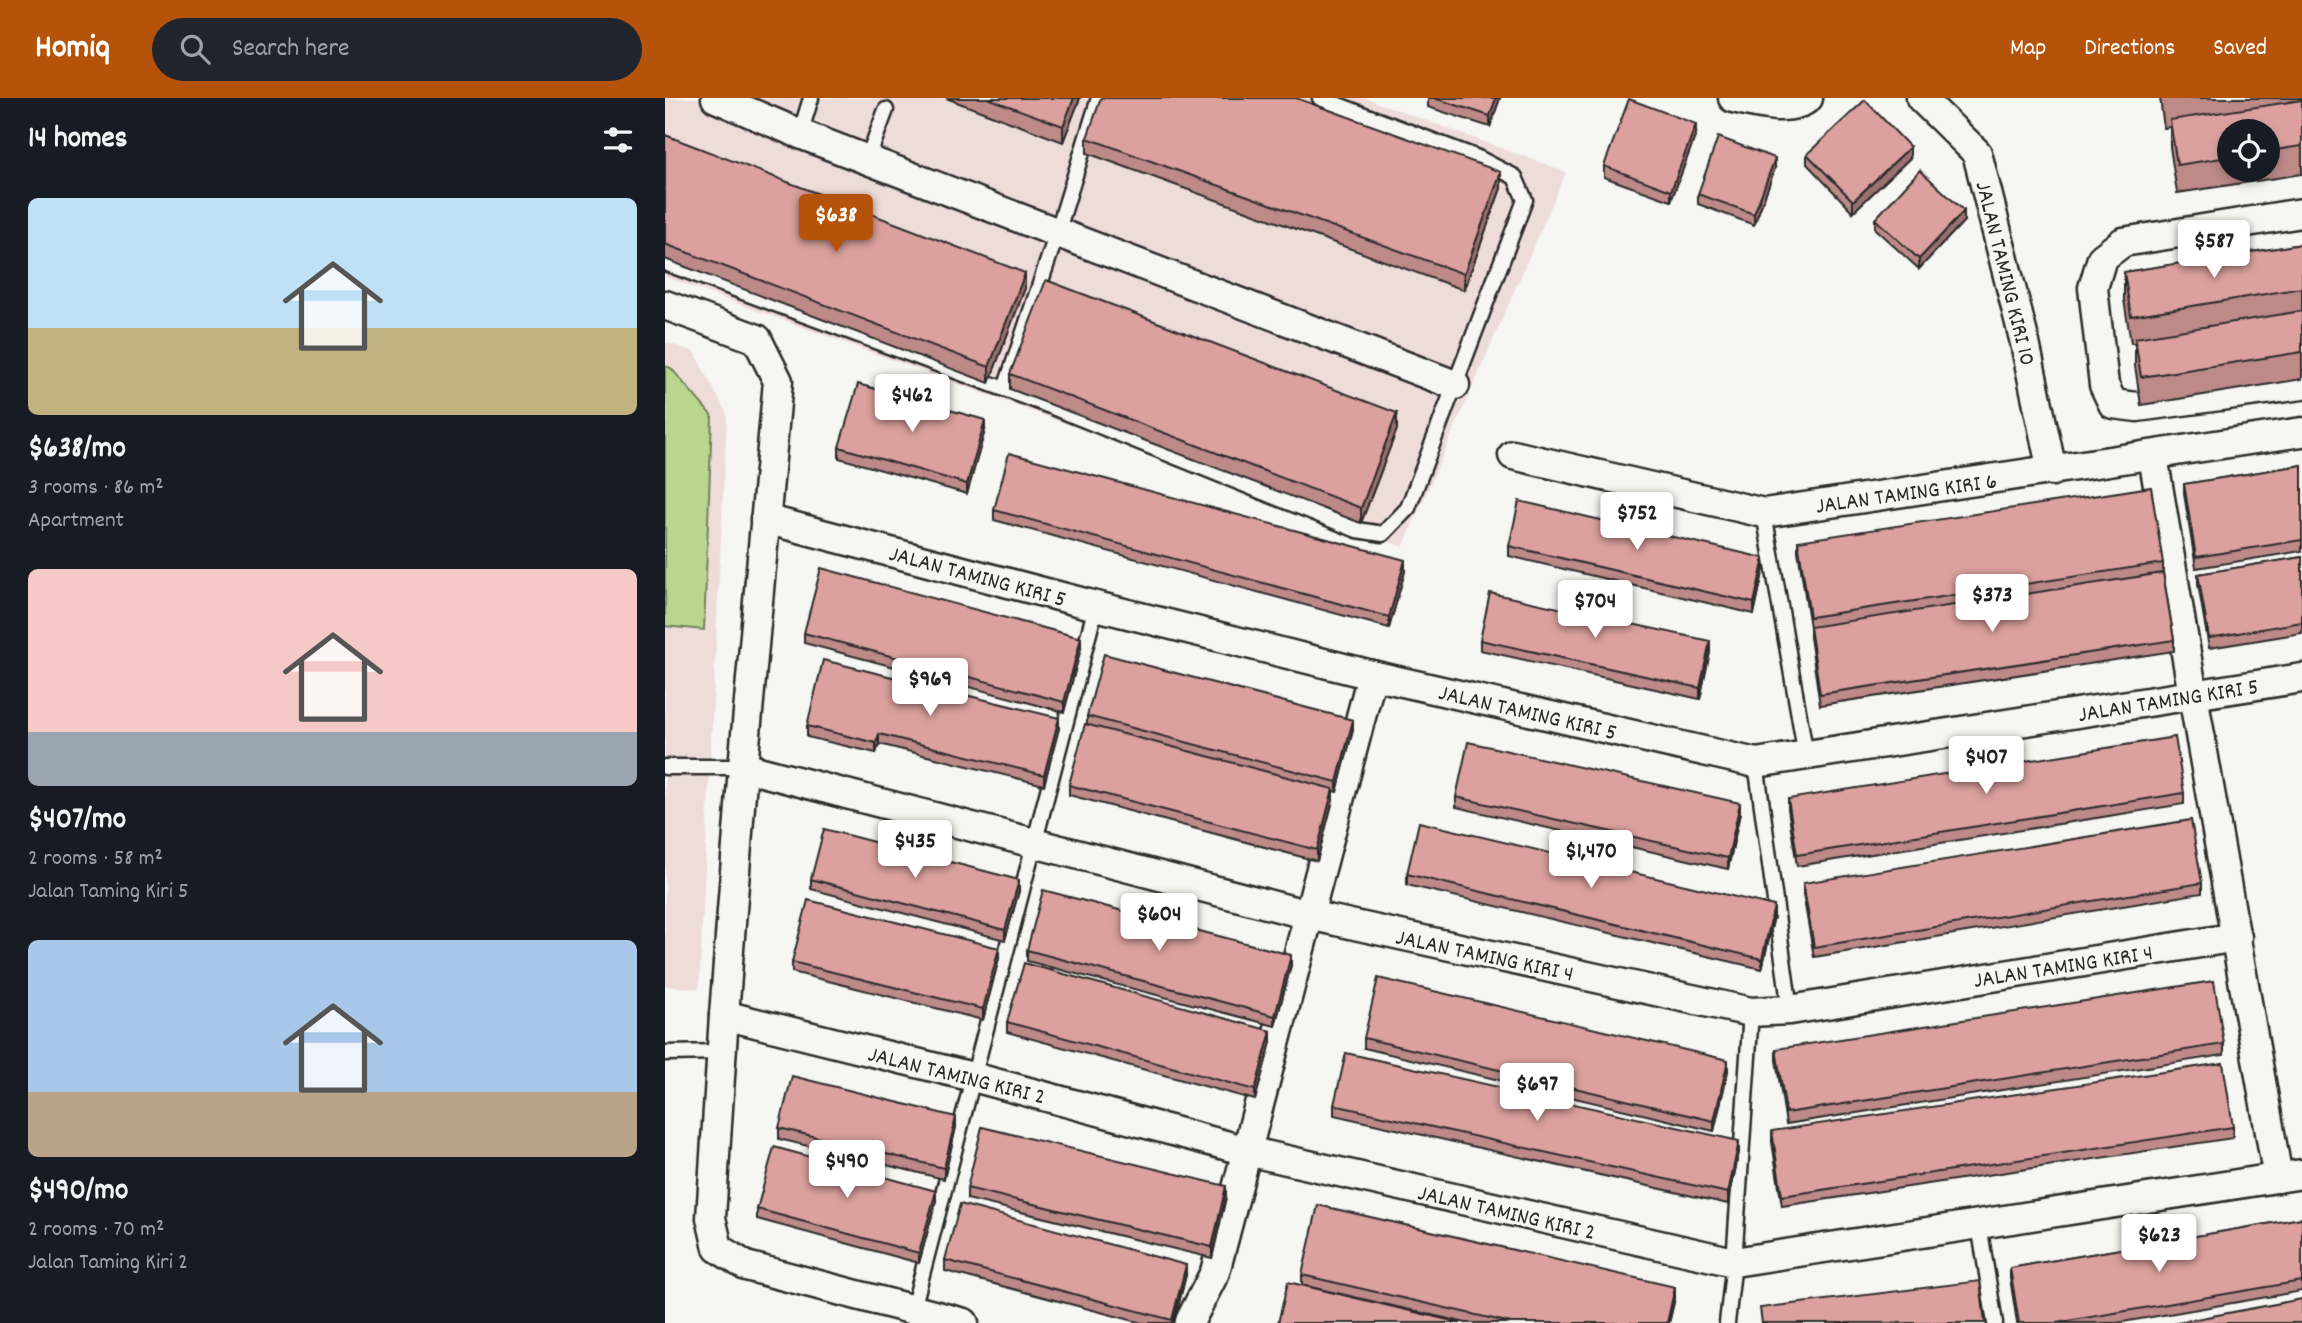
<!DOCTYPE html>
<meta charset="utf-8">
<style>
body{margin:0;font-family:Dekko,sans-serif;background:#20242c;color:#f1f3f6;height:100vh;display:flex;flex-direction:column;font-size:26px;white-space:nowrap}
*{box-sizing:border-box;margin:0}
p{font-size:23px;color:#9ea1a6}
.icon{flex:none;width:38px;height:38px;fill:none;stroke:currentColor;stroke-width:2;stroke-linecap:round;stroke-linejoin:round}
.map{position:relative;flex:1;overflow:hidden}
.panel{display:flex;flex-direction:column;background:#171b24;width:665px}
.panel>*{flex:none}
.buttons{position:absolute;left:1552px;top:21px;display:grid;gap:14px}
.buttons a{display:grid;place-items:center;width:63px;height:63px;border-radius:50%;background:#171b24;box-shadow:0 4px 10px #0003;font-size:35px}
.price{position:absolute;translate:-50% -60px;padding:0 16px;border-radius:7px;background:#fff;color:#222;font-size:23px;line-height:46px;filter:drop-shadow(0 2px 4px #0008)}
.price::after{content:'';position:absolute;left:50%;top:42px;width:21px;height:16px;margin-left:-10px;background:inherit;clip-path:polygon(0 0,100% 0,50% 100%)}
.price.active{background:#b45309;color:#fff}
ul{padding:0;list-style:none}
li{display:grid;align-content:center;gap:14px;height:371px;padding:0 28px}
li span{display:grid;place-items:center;height:217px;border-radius:10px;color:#555}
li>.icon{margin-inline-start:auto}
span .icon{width:126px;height:126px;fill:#fffc;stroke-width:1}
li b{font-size:30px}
h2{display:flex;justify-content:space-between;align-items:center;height:84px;padding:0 28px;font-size:30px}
header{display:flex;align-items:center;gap:42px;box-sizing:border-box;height:98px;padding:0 35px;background:#b45309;color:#fff}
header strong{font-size:33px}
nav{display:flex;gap:38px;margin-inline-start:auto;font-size:24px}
.search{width:490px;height:63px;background:#20242c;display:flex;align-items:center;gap:18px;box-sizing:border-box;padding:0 24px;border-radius:38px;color:#9ea1a6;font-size:26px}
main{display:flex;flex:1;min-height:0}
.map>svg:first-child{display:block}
</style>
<header>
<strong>Homiq</strong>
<div class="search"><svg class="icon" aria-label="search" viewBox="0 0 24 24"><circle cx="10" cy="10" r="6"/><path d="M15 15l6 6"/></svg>Search here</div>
<nav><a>Map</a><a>Directions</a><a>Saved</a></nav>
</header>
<main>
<section class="panel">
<h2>14 homes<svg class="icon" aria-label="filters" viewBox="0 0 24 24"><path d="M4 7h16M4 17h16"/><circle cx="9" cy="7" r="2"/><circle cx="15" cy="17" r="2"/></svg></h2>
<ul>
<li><span style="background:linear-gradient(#bfe0f5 60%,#c2b280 0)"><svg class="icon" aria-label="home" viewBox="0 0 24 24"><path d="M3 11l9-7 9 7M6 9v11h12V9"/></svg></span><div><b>$638/mo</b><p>3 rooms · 86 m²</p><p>Apartment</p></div></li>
<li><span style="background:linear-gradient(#f6c9c9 75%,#9aa5b1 0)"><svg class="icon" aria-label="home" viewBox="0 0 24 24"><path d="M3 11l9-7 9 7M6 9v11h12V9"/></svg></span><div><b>$407/mo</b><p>2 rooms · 58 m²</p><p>Jalan Taming Kiri 5</p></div></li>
<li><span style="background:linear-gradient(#a9c7e8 70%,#b9a48a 0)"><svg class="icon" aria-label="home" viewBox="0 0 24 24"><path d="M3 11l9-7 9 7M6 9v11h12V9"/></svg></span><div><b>$490/mo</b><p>2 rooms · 70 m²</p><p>Jalan Taming Kiri 2</p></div></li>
</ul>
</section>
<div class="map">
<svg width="1637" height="1225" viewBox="0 0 1637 1225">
<rect width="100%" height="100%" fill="#f6f6f2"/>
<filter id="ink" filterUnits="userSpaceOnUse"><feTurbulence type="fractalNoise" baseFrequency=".0143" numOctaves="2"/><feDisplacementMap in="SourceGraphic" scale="14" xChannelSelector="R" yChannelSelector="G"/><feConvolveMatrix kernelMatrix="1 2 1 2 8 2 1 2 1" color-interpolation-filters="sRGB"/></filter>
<g filter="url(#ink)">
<g fill="#eedcd9">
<polygon points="0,0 700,0 901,74 738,449 0,179"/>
<polygon points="0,244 29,254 62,316 34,891 0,888"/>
</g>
<polygon fill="#bad68e" stroke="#72805c" stroke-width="2" points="0,268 6,270 47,318 39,532 0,528"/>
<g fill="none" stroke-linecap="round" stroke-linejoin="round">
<g stroke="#2b2b2b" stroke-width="19">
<g id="lane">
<polyline points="135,36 146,0"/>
<polyline points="202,62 221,12"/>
<polyline points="0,165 385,308 692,432 718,436 743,410 860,102 850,79 813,60 655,0"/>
<polyline points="340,291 392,135 434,0"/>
<polyline points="1099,415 1141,658"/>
<polyline points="1091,665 1125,912"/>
<polyline points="0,669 78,669"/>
<polyline points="0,955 58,954"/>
<polyline points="1314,1127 1330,1225"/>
<polyline points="248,1211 431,508"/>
<polyline points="1062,1225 1069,1164 1086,914"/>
</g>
</g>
<g stroke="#2b2b2b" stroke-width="33">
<g id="street">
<polyline points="51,0 135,36 790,287"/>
<path d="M1068 0C1089 5 1125 15 1143 0"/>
<polyline points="1256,0 1312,55 1360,245 1387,373"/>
<polyline points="1637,115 1458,144 1437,160 1428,190 1439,287 1448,306 1472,309 1637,287"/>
<polyline points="0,207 92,241 113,283 78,669 59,917 46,1120 53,1150 81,1168 299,1225"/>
<polyline points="848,357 1099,415 1637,334"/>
<polyline points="1488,358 1528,597 1613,1080"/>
<polyline points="100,421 431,508 707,577 1091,665 1637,580"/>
<polyline points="78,669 644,817 1086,914 1125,912 1572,839"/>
<polyline points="59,917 308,979 582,1053 1069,1164 1637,1076"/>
<polyline points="524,1225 550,1174 707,577"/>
</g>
</g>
<use href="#lane" stroke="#f6f6f2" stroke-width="14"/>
<use href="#street" stroke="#f6f6f2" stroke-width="28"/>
</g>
<g fill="#bd8a88" stroke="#2b2b2b" stroke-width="2" fill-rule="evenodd">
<polygon points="281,0 415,0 398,44"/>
<polygon points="763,0 835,0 825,29 763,9"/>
<path d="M1495 0H1637V76L1512 95 1505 49V29L1499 30ZM1564 33H1603V72H1564Z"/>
<polygon points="1031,36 1006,103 939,79 939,68"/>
<polygon points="0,37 360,190 324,285 0,161"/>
<polygon points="422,40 836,90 799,192 422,55"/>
<polygon points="1142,56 1245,60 1188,114 1142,66"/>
<polygon points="1110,70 1089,127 1033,106 1033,96"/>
<polygon points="1210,121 1299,123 1254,171 1210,131"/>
<polygon points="1637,146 1637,281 1476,307 1470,268 1470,245 1466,245 1459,202 1459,174"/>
<polygon points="345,276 732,331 696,425 345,291"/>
<polygon points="320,332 302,396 174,360 174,349"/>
<polygon points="1637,367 1637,453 1531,470 1519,396 1519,386"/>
<polygon points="329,412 740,473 724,530 329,422"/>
<polygon points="1133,443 1498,465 1498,475 1509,542 1509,553 1155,607 1145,539 1145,529 1133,453"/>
<polygon points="844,448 1099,470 1089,516 844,458"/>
<polygon points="1637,459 1637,535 1544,550 1533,486 1533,476"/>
<polygon points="139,535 416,550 399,614 139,545"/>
<polygon points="815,542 1045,554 1035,601 815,552"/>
<polygon points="422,618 688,632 672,694 668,693 668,702 652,763 404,697 404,687 422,626"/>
<polygon points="142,628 394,630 379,687 214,646 211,655 142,639"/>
<polygon points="1519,695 1519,706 1132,768 1123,711 1123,701"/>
<polygon points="791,699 1075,715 1063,771 791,709"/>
<polygon points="742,776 1109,818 1097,871 742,787"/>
<polygon points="146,781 354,793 340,842 146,791"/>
<polygon points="1138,785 1537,785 1537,795 1149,859 1138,796"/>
<polygon points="362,852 626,867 610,928 362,863"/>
<polygon points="334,860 318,922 127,874 127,864"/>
<polygon points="342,924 606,944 590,1002 342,934"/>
<polygon points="699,940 1063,973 1049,1033 699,950"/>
<polygon points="1559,946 1559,957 1121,1026 1111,962 1111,951"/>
<polygon points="669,1007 1074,1054 1063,1106 669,1017"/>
<polygon points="291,1029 279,1081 114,1041 114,1030"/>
<polygon points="1568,1029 1568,1040 1117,1108 1107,1044 1107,1033"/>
<polygon points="302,1090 561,1099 547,1160 302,1101"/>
<polygon points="271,1103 254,1165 92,1121 92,1111"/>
<polygon points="1637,1120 1637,1193 1452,1225 1352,1225 1345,1180 1345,1170"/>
<polygon points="280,1162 521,1177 509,1225 477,1225 280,1173"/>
<polygon points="637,1177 1010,1200 1004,1225 801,1225 637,1187"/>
</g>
<g fill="#9a716f" stroke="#2b2b2b" stroke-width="2">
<polygon points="409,0 415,0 398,44 398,28"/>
<polygon points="831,0 835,0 825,29 825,18"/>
<polygon points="1031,26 1031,36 1006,103 1006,93"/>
<polygon points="1245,49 1245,60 1188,114 1188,103"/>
<polygon points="1110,60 1110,70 1089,127 1089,116"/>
<polygon points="836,74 836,90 799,192 799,176"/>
<polygon points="1299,113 1299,123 1254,171 1254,161"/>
<polygon points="360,175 360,190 324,285 324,269"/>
<polygon points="732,315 732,331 696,425 696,410"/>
<polygon points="320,322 320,332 302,396 302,386"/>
<polygon points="1099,460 1099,470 1089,516 1089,505"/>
<polygon points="740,462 740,473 724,530 724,519"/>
<polygon points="416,540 416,550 399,614 399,604"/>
<polygon points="1045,543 1045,554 1035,601 1035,590"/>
<polygon points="394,620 394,630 379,687 379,677"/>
<polygon points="688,622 688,632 672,694 672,684"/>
<polygon points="214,636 214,646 211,655 211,645"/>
<polygon points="668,691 668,702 652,763 652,752"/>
<polygon points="1075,705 1075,715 1063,771 1063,760"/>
<polygon points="354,782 354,793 340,842 340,832"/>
<polygon points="1109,808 1109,818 1097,871 1097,861"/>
<polygon points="334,850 334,860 318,922 318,911"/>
<polygon points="626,857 626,867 610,928 610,918"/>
<polygon points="606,933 606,944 590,1002 590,992"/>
<polygon points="1063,962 1063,973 1049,1033 1049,1023"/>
<polygon points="291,1019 291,1029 279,1081 279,1070"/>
<polygon points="1074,1043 1074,1054 1063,1106 1063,1095"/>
<polygon points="561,1088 561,1099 547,1160 547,1149"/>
<polygon points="271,1093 271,1103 254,1165 254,1155"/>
<polygon points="521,1167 521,1177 509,1225 507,1225"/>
<polygon points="1010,1189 1010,1200 1004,1225 1002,1225"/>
</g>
<g fill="#dca19e" stroke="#2b2b2b" stroke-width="2">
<polygon points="322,0 409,0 398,28"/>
<polygon points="436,0 631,0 836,74 799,176 422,40"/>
<polygon points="769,0 831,0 825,18"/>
<polygon points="964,1 1031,26 1006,93 939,68"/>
<polygon points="1200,2 1245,49 1188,103 1142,56"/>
<polygon points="1637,2 1637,48 1603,53 1603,33 1564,33 1564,59 1512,67 1505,22"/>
<polygon points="0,37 360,175 324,269 0,146"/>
<polygon points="1053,39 1110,60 1089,116 1033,96"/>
<polygon points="1255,72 1299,113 1254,161 1210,121"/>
<polygon points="1637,146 1637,190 1466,218 1459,174"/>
<polygon points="381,182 732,315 696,410 345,276"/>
<polygon points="1637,213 1637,254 1476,279 1470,240"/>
<polygon points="193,286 320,322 302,386 174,349"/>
<polygon points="344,355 740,462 724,519 329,412"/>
<polygon points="1637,367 1637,442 1531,459 1519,386"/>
<polygon points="1486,389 1498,465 1145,519 1133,443"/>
<polygon points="854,403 1099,460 1089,505 844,448"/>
<polygon points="1637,459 1637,524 1544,540 1533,476"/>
<polygon points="156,470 416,540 399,604 139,535"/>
<polygon points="1498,475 1509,542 1155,596 1145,529"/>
<polygon points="825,495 1045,543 1035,590 815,542"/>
<polygon points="439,556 688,622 672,684 422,618"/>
<polygon points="158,562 394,620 379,677 214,636 211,645 142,628"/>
<polygon points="420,626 668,691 652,752 404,687"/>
<polygon points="1510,639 1519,695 1132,757 1123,701"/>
<polygon points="803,644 1075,705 1063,760 791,699"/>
<polygon points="1526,722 1537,785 1149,849 1138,785"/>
<polygon points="754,724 1109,808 1097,861 742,776"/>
<polygon points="159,731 354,782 340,832 146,781"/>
<polygon points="378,792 626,857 610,918 362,852"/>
<polygon points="143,802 334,850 318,911 127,864"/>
<polygon points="359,865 606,933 590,992 342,924"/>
<polygon points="713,880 1063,962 1049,1023 699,940"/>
<polygon points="1549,883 1559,946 1121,1015 1111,951"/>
<polygon points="681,955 1074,1043 1063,1095 669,1007"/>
<polygon points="1558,965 1568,1029 1117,1098 1107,1033"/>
<polygon points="127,978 291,1019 279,1070 114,1030"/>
<polygon points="317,1029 561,1088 547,1149 302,1090"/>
<polygon points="109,1049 271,1093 254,1155 92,1111"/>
<polygon points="295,1106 521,1167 507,1222 280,1162"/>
<polygon points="653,1107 1010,1189 1002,1225 846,1225 637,1177"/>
<polygon points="1637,1120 1637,1183 1391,1225 1354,1225 1345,1170"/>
<polygon points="1315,1183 1320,1225 1097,1225 1095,1210"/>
<polygon points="623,1184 796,1225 613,1225"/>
<polygon points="1637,1201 1637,1225 1510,1225"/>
</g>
</g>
<g text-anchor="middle" stroke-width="6" stroke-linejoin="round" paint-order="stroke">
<g font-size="23" fill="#2b2b2b" stroke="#f6f6f2">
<text transform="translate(1342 175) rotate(76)" y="8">JALAN TAMING KIRI 10</text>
<text transform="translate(1241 394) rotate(-8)" y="8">JALAN TAMING KIRI 6</text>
<text transform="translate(313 477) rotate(15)" y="8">JALAN TAMING KIRI 5</text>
<text transform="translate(1503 601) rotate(-9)" y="8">JALAN TAMING KIRI 5</text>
<text transform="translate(863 613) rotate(13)" y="8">JALAN TAMING KIRI 5</text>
<text transform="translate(820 856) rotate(12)" y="8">JALAN TAMING KIRI 4</text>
<text transform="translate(1398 867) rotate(-9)" y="8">JALAN TAMING KIRI 4</text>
<text transform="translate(292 976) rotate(14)" y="8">JALAN TAMING KIRI 2</text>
<text transform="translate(842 1113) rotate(13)" y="8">JALAN TAMING KIRI 2</text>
</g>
</g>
</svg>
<div class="buttons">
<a><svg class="icon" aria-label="locate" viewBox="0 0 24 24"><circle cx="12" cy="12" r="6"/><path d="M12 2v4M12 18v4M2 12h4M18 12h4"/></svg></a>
</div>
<b class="price active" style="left:171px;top:156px">$638</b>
<b class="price" style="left:1549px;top:182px">$587</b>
<b class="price" style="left:247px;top:336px">$462</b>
<b class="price" style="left:972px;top:454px">$752</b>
<b class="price" style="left:1327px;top:536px">$373</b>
<b class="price" style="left:930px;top:542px">$704</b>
<b class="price" style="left:265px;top:620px">$969</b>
<b class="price" style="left:1321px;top:698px">$407</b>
<b class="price" style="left:250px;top:782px">$435</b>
<b class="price" style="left:926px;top:792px">$1,470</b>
<b class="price" style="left:494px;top:855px">$604</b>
<b class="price" style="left:872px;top:1025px">$697</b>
<b class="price" style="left:182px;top:1102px">$490</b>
<b class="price" style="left:1494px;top:1176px">$623</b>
</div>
</main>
